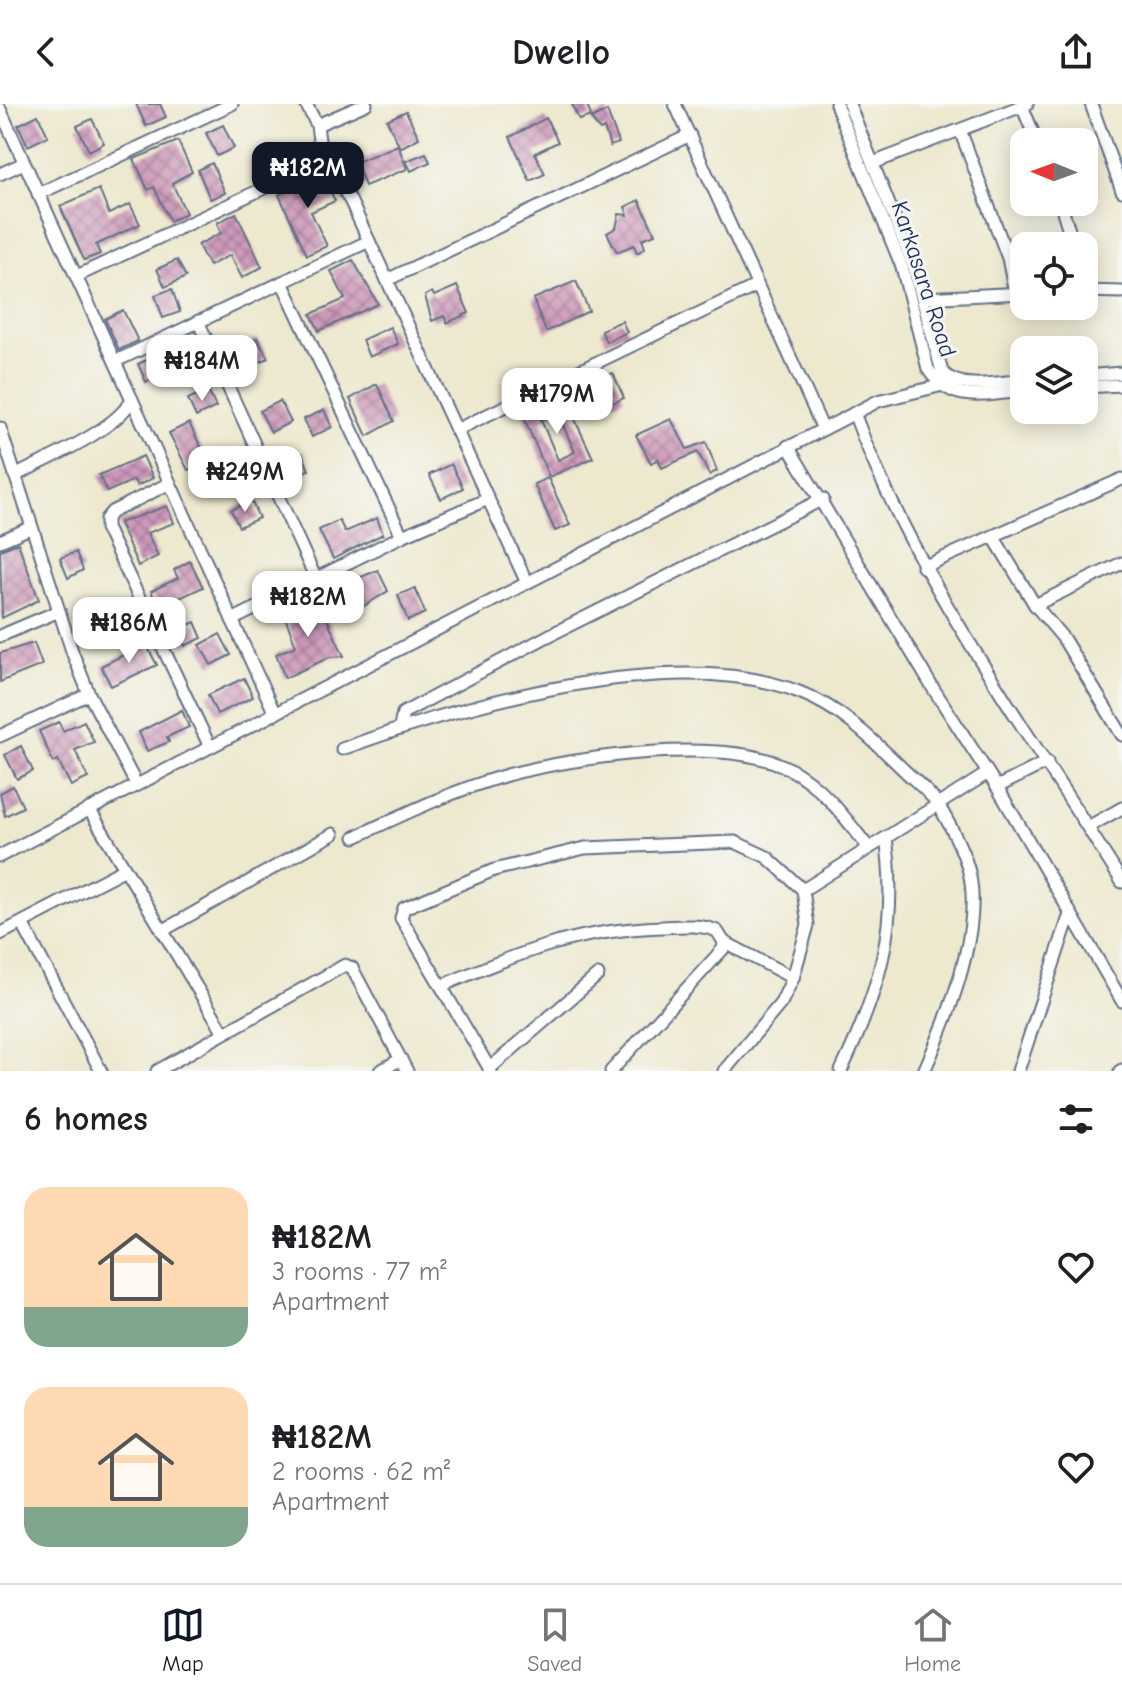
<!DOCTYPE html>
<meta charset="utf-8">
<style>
body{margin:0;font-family:"Comic Neue",sans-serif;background:#f2f2f2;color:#202124;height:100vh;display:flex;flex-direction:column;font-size:30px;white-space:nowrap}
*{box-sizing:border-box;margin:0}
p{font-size:26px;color:#757577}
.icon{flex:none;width:44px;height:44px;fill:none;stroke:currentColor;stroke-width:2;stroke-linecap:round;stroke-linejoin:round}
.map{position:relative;height:967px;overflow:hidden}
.drawer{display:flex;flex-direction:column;background:#fff;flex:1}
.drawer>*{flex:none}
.needle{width:52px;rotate:271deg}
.buttons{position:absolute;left:1010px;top:24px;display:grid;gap:16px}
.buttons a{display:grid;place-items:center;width:88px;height:88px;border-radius:16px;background:#fff;box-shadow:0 4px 20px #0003;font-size:40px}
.price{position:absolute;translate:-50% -68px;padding:0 18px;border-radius:16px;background:#fff;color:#222;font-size:26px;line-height:52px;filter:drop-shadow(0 2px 4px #0008)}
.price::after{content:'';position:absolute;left:50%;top:48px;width:24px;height:18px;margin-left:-12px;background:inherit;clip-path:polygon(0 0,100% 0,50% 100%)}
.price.current{background:#111827;color:#fff}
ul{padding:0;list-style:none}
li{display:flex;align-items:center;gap:24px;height:200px;padding:0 24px}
li span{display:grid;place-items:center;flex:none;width:224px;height:160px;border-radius:24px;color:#555}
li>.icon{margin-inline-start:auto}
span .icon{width:96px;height:96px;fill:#fffc;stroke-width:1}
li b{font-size:34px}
h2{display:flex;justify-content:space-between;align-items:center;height:96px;padding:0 24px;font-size:34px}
header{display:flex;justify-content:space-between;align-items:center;height:104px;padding:0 24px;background:#fff;font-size:36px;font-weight:600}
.dock{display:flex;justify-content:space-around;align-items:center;height:112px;border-top:2px solid #e0e0e0;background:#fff;font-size:22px;color:#757577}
.dock a{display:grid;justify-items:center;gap:4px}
.dock .current{color:#111827}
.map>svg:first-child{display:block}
</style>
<header><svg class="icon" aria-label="back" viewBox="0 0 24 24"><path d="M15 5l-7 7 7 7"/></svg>Dwello<svg class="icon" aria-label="share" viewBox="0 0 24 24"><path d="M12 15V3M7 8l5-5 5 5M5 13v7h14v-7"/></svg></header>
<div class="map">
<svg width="1122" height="967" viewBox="0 0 1122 967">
<defs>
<pattern id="building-cross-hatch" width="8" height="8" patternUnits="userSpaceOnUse" patternTransform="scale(2)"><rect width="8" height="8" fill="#ce99ba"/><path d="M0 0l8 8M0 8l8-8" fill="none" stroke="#a67d9a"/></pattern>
</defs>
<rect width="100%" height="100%" fill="#f6f6f2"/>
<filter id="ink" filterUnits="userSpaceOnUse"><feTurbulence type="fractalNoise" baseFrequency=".0125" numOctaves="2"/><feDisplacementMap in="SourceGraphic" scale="16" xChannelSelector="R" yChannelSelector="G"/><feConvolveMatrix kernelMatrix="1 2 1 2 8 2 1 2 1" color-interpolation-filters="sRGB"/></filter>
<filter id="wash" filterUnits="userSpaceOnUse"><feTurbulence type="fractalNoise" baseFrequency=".006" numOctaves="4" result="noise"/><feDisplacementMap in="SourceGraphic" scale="32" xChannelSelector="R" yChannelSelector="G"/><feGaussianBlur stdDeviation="1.8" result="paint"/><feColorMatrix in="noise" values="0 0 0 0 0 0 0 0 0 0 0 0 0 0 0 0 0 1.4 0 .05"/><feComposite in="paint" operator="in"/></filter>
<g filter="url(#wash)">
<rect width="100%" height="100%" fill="#ede8ce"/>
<g id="blocks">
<g fill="url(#building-cross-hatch)" fill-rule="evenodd">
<polygon points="136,0 160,0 166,13 146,22"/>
<polygon points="572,0 587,0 591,12 579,16"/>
<polygon points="406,7 419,34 400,44 387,16"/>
<polygon points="607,7 619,39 610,42 604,24 600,26 591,15"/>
<polygon points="38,11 48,32 28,42 18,21"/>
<polygon points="546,14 558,38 535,49 545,70 530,77 510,33"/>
<polygon points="92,15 104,39 89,47 77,22"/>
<polygon points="223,21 234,44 217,52 206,29"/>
<polygon points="178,37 192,68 172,79 186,109 170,117 154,83 148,86 134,55"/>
<polygon points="398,41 407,65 365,82 356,58"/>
<polygon points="426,49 430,58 411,67 406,57"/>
<polygon points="212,59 225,89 210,95 198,66"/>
<polygon points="321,67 335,97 311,108 327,142 307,151 279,91"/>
<polygon points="99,85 109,110 130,100 140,120 96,141 100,150 84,156 60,102"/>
<polygon points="639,96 655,130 642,135 645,144 637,149 634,141 617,148 607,129 616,124 619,110 628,111 625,103"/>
<polygon points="236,109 262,163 242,174 230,151 209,162 198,141 221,129 217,119"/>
<polygon points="177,156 186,173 165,183 157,165"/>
<polygon points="353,156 378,200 319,227 311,210 345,195 331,167"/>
<polygon points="576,177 589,207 546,228 533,195"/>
<polygon points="457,182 469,209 447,219 444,212 432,217 425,192 432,188 434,192"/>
<polygon points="172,185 180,208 163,214 155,191"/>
<polygon points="123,206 138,237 119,246 105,215"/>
<polygon points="622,217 627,228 606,238 601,226"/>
<polygon points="390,223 398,240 369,253 362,236"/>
<polygon points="257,234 268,254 248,264 237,244"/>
<polygon points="191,235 203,258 182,269 180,263 146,278 138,260"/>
<polygon points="613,269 624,294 613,299 601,274"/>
<polygon points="377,280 394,317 367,332 350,295"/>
<polygon points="208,286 216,303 196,313 188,295"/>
<path d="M563 290 593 354 549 373 522 309ZM557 308 575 348 558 356 541 316Z"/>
<polygon points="280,297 291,318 271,328 260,307"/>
<polygon points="324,306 332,323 312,333 304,315"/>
<polygon points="671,315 687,345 706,338 717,367 709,371 698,348 662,364 658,355 651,359 636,331"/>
<polygon points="189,319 208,357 188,366 169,329"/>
<polygon points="302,349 309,366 289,373 283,357"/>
<polygon points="143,352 153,374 137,382 134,376 107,388 99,371"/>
<polygon points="451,360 463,384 441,395 429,371"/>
<polygon points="548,374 570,421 555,427 534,380"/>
<polygon points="251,396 259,414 239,423 231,406"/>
<polygon points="167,402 174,419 147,429 158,452 138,462 119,419"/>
<polygon points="377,414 383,430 333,455 319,426 339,416 345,428"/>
<polygon points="18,439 39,496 2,514 0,446"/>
<polygon points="76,448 83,466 68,474 60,454"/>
<polygon points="190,457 203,483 159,504 151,487 178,474 174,466"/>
<polygon points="378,466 388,487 356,507 344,480"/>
<polygon points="415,484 425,509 408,517 398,491"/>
<polygon points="318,496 344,552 330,553 285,574 276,550 296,542 283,508"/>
<polygon points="195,518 202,534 185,542 177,526"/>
<polygon points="220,530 231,551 211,561 200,541"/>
<polygon points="34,539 42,561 0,578 0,549"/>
<polygon points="146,540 157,561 111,582 101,562"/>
<polygon points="244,574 253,593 217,610 208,591"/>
<polygon points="182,606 189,623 167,633 169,638 147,647 139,628"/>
<polygon points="84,617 94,638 75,646 88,674 71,682 58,656 53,658 39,627 59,618 63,627"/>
<polygon points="21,642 33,667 17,675 5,651"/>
<polygon points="13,682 23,703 5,712 0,689"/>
</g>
</g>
</g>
<g filter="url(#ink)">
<use href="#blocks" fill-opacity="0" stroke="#647085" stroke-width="2"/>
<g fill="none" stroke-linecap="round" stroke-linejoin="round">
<g stroke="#647085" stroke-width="15">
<g id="minor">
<polyline points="306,0 317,21 320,44 351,98 527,479"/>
<polyline points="675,0 823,325"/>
<path d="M836 0 902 163 928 265C952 302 985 290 1024 287"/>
<path d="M849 0 914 163 942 268C961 288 999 278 1024 276"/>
<polyline points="1091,0 1122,87"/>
<polyline points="1022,2 1037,38"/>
<polyline points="0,5 275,610"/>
<polyline points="317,21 366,0"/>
<polyline points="960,26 1008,154 1015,189"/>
<polyline points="873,59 1027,0"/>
<polyline points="0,70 24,59"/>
<polyline points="38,90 232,0"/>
<polyline points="1060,98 1074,142"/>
<polyline points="77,172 326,55"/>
<polyline points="387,176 690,31"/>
<polyline points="282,178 402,432"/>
<polyline points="1084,187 1122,188"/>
<polyline points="923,194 1024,189"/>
<polyline points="198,217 316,475"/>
<polyline points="116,257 369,137"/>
<polyline points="1084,272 1122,269"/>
<polyline points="1084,283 1122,281"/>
<path d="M854 309C917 480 1028 625 1122 778"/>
<polyline points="0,324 73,550 89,590 136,680"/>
<polyline points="456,326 756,182"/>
<polyline points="788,342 931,581 997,683 1122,897"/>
<path d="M15 372C46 355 117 326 132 295"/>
<polyline points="170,379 112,408 106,415 106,424 210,643"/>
<polyline points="993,432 1035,501 1063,534 1122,631"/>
<polyline points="0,437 30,424"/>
<polyline points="923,463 1122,375"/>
<polyline points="1035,501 1122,459"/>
<polyline points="232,516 402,432 488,395"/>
<polyline points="0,532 59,507"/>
<polyline points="400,623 403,609 548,532 823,395"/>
<polyline points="0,632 89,590"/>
<path d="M342 645C462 601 675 539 799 588 841 604 873 636 905 667 916 678 931 689 939 702 950 721 964 747 969 768 983 826 948 914 924 967"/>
<polyline points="997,683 1047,658"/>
<polyline points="89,705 223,927"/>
<polyline points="1088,723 1122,704"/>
<path d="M355 733C404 710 454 686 507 671 576 653 723 631 788 664 823 682 845 714 869 744"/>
<polyline points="0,752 878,297 955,278"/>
<polyline points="803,786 988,669"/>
<polyline points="22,819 101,967"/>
<polyline points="162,827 333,730"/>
<polyline points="0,830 125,765"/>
<path d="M441 882C520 849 574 826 662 823 680 822 701 820 717 827L724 838 793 874"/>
<polyline points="489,965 598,871"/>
<polyline points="157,967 345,861 352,864 407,967"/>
<polyline points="380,967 401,955"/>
<polyline points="491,967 401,814 404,804 494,766 585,744 735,738 767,753 803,786 808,821 793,874 781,899 724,967"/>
<polyline points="611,967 723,845 724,838"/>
<path d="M841 967C879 888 899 821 886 734"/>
<polyline points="1018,967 1070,810"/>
<polyline points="1120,967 1122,966"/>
</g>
</g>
<use href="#minor" stroke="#fff" stroke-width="11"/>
</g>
</g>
<g text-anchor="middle" stroke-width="6" stroke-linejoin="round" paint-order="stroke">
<g font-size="24" fill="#1b2f5e" stroke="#f6f6f2">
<text transform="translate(924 175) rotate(72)" y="8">Karkasara Road</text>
</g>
</g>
</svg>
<div class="buttons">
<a><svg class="needle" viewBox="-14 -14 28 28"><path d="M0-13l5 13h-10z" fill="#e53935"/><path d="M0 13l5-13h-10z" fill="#757577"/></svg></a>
<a><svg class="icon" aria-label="locate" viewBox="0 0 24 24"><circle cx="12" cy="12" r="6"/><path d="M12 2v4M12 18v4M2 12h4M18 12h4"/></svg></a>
<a><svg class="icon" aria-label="layers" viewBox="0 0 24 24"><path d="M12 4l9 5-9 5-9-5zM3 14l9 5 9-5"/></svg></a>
</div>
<b class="price current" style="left:308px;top:106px">₦182M</b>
<b class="price" style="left:202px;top:299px">₦184M</b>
<b class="price" style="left:557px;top:332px">₦179M</b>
<b class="price" style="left:245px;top:410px">₦249M</b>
<b class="price" style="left:308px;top:535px">₦182M</b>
<b class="price" style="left:129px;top:561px">₦186M</b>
</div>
<section class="drawer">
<h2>6 homes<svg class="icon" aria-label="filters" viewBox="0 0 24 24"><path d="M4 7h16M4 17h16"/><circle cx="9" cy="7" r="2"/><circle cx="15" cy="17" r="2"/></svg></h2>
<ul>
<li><span style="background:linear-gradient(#ffd9b3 75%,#7fa58c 0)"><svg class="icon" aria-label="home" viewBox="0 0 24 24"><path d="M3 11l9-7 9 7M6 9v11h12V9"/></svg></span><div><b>₦182M</b><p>3 rooms · 77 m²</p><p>Apartment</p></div><svg class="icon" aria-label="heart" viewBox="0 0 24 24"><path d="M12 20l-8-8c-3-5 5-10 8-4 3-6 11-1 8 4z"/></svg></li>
<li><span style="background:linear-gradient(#ffd9b3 75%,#7fa58c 0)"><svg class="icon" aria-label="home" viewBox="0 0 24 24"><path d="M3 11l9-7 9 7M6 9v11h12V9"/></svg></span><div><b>₦182M</b><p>2 rooms · 62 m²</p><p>Apartment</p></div><svg class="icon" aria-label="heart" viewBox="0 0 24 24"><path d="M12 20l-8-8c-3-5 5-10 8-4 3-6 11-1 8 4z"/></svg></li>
</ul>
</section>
<nav class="dock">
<a class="current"><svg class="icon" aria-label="map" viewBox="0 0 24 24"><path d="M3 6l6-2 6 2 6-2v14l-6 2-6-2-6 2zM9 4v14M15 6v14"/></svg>Map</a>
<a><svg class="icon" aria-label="saved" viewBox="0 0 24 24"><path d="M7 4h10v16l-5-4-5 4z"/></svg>Saved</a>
<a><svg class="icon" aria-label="home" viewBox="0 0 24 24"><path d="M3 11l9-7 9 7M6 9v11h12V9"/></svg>Home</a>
</nav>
